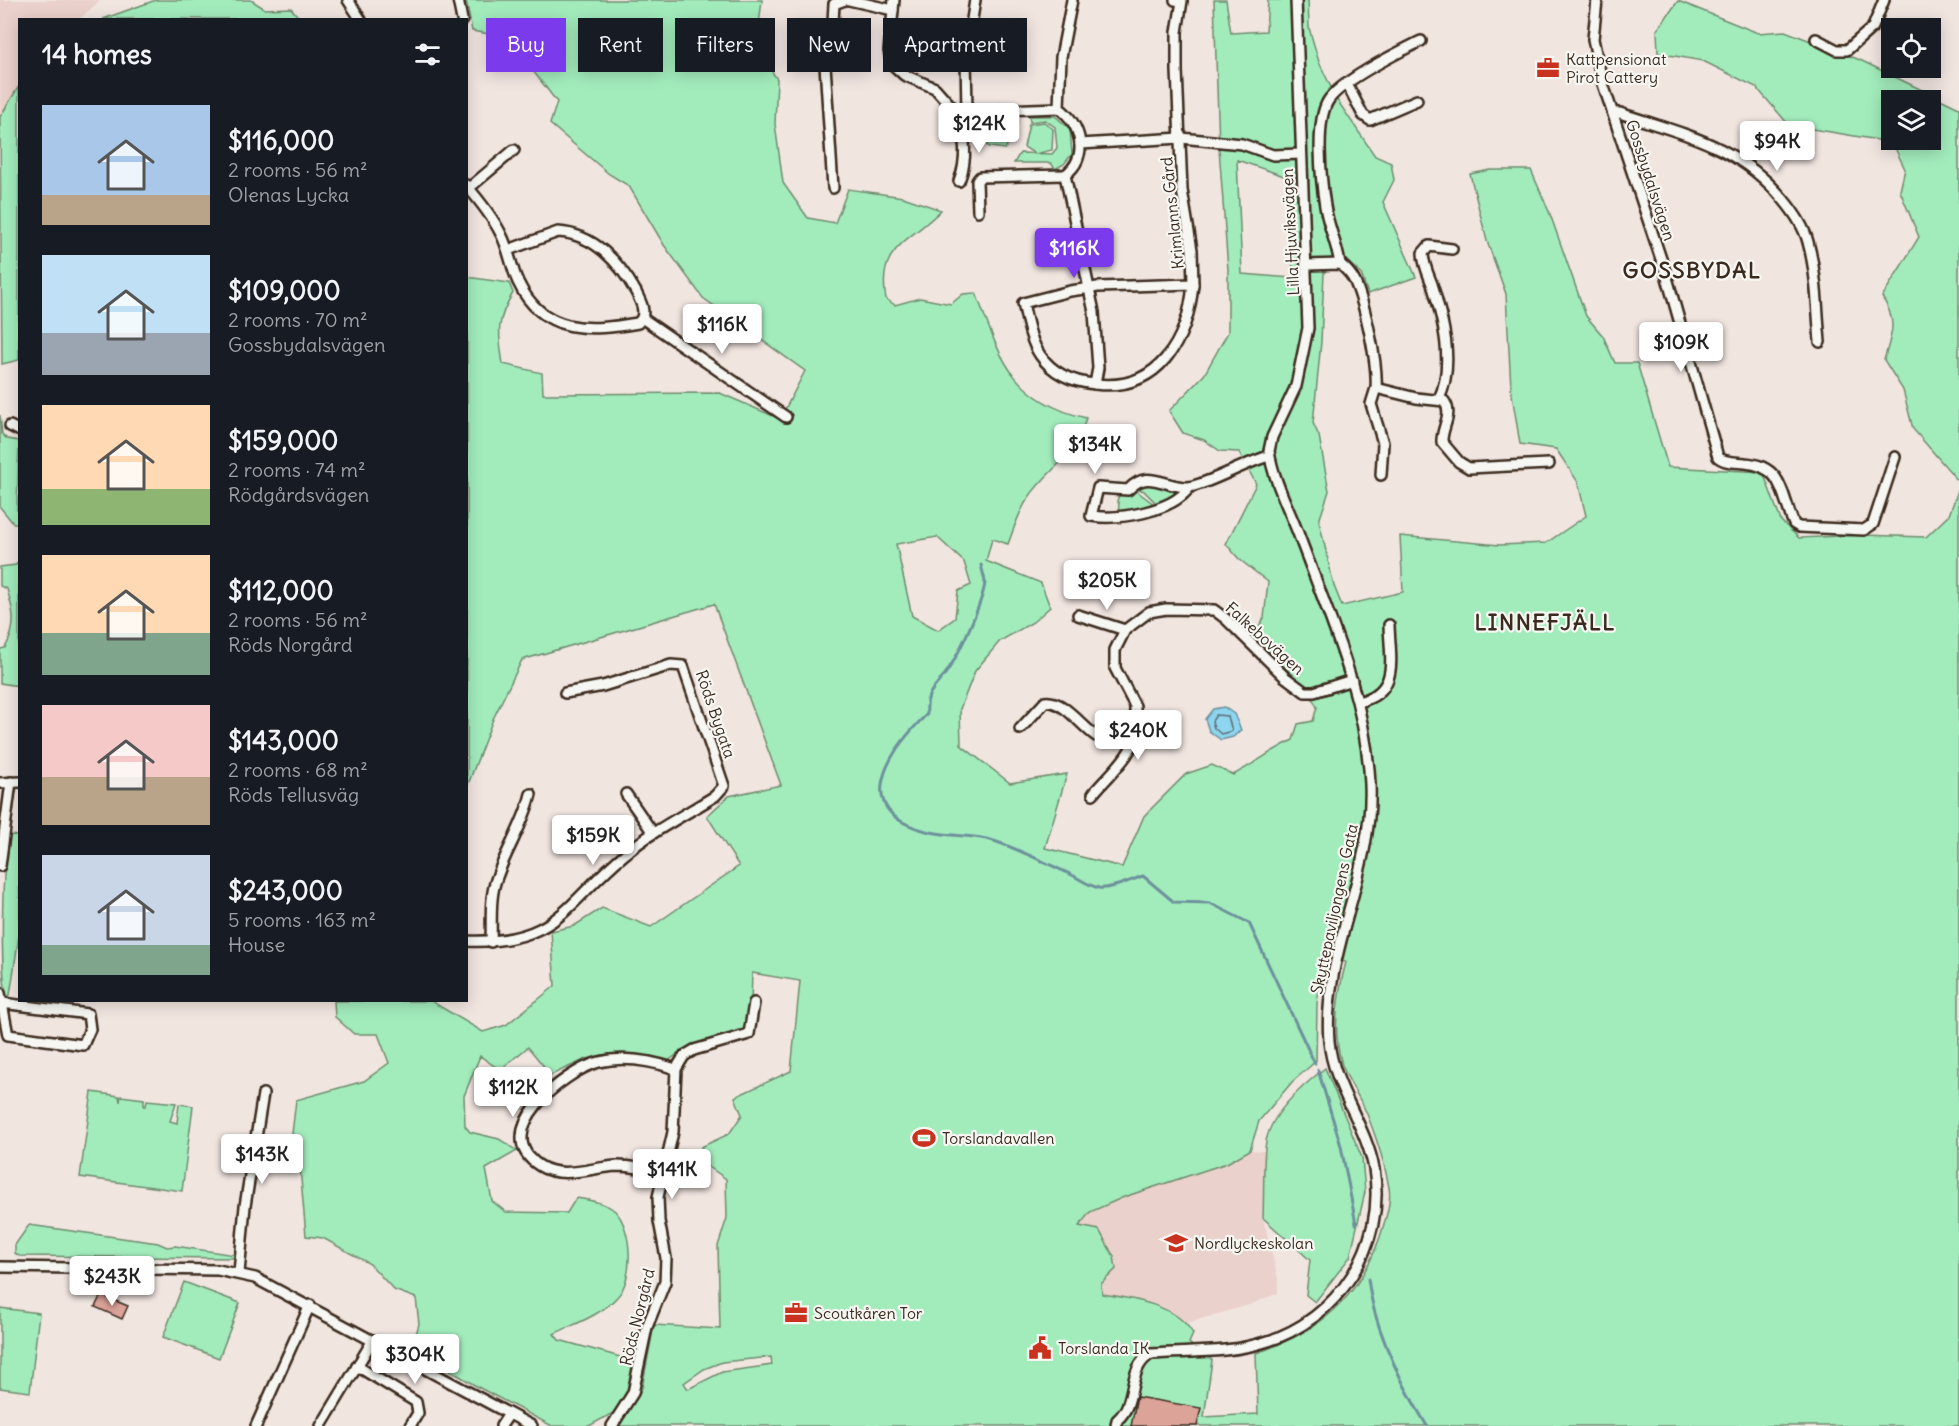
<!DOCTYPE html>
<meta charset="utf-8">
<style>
body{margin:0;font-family:Delius,sans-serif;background:#242831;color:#f1f3f6;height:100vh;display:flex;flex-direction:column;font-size:22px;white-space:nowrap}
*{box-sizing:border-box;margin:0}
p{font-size:20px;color:#9ea1a6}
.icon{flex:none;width:33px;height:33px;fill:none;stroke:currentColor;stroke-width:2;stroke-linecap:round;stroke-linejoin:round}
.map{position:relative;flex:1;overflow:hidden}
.drawer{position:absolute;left:18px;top:18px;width:450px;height:984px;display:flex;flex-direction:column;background:#171b24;border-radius:0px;box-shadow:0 3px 15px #0003}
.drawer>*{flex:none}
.guide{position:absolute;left:486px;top:18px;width:570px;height:54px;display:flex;gap:12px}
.tools{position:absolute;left:1881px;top:18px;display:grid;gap:12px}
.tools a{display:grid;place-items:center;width:60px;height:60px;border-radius:0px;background:#171b24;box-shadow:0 3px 15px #0003;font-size:30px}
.price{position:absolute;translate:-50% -51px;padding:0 14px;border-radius:6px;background:#fff;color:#222;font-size:20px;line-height:39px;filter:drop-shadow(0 2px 3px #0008)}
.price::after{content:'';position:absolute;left:50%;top:36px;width:18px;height:14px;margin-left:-9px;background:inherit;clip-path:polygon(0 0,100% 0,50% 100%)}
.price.active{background:#7c3aed;color:#fff}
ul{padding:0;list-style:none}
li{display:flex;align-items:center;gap:18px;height:150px;padding:0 24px}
li span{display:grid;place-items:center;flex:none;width:168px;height:120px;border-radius:0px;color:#555}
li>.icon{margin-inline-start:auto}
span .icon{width:72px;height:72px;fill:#fffc;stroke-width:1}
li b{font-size:26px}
h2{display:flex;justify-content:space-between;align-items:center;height:72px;padding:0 24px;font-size:26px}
.tag{padding:0 21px;border-radius:0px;background:#171b24;box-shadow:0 3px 15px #0003;font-size:21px;line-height:54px}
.tag.active{background:#7c3aed;color:#fff}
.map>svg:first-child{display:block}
</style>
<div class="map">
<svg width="1959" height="1426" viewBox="0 0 1959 1426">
<rect width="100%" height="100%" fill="#f1e5e0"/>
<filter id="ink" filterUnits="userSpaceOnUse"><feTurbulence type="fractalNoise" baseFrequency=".0167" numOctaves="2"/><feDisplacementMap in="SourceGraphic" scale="12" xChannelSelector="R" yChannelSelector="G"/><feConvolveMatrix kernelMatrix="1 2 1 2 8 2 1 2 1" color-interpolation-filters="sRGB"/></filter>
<g filter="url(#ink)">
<g fill="#ebd1cb">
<polygon points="0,0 101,0 79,19 20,20 19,86 0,117"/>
<polygon points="1250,1150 1265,1151 1263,1218 1278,1279 1278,1293 1252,1304 1187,1323 1146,1302 1102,1294 1079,1227 1090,1212 1124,1197 1227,1163"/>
</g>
<g fill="#a2ecbc" stroke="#6e8b6d" stroke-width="1.5" fill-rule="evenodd">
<polygon points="156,0 251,0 265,9 291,8 300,19 103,19"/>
<path d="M466 0H762L756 49 777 79 775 124 783 183 808 218 835 223 848 189 903 197 941 210C912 241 876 246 886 299L895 305 920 298 951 304 963 294 976 293C1000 357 1011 400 1086 418 1075 458 1051 466 1029 497 1019 511 1014 528 1008 544L992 539 986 561 1041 583 1050 607 1033 622 1000 641 975 671 960 709 961 745 1010 783 1067 774 1045 848 1122 867 1144 816 1186 774 1212 765 1233 775C1254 764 1272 750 1293 740L1298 724 1313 721 1317 707 1308 690 1253 636 1264 618 1268 582 1239 559 1226 544 1256 484 1239 452 1220 451 1204 440 1183 433 1169 411 1204 375 1228 332V270L1219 148 1196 144 1219 145 1214 0H1226L1231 33 1266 31 1268 0H1308L1309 28 1319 62 1337 100 1375 156 1391 163 1394 180 1383 202 1416 277 1368 294 1361 274 1346 260 1324 272 1321 342 1313 423 1319 436 1329 491 1319 521 1334 586 1342 606 1403 592 1400 536 1500 545 1546 543 1586 516 1578 482 1556 449 1520 444 1511 388 1506 294 1487 241 1470 174 1490 170H1531L1550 214 1586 316 1603 336 1615 363H1637L1668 467 1763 472 1781 521 1799 538 1862 535 1926 537 1949 515 1959 488V1426H619L642 1388 654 1325 720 1329 718 1246 727 1218 726 1179 699 1160 701 1147 729 1134 742 1115 735 1097 791 1071 800 981 752 973 751 1003 743 1033 686 1048 668 1061 626 1055 586 1059 551 1075 528 1047 500 1070 480 1056 464 1096 465 1126 470 1132 499 1139 517 1151 486 1169 492 1201 506 1212 567 1213 576 1198C588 1200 605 1202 615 1211 633 1229 634 1280 617 1297 600 1316 576 1323 554 1334L559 1340 635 1361 625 1397 613 1413 589 1426H552L478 1387 412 1348 419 1324 416 1298 394 1290 370 1264 323 1238 306 1236 300 1167 292 1134 296 1100 364 1081 389 1063 378 1034H354L335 1017 334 1001H431L483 1032 506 1025 555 986 551 931 574 926 602 908 651 927 739 866 707 816 729 796 781 785 714 604 522 660 493 719 467 787V277L509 283 513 293C496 321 498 332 503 364L542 373 543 394 720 393 780 419 805 371 703 298 664 245 629 186 609 174 550 124 557 102 507 37 472 31ZM1237 160 1287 177 1294 237 1292 278 1242 274ZM937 537 964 562 971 585 958 591 955 618 938 630 912 616 896 544ZM1324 958 1346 962C1337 996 1332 1031 1342 1065 1348 1082 1360 1097 1367 1114 1376 1137 1385 1163 1389 1188 1392 1203 1384 1223 1380 1237 1358 1300 1319 1332 1256 1353L1258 1414 1204 1417 1212 1360 1189 1343 1193 1334C1178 1305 1131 1298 1102 1294L1101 1284 1116 1269 1114 1257 1099 1230 1079 1226 1090 1212 1124 1197 1227 1163 1250 1150 1259 1121 1292 1082 1316 1061 1317 1003ZM771 1357 772 1365 722 1372 688 1389 684 1383 704 1369 722 1362Z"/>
<path d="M1678 1 1758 33 1785 31 1860 60 1959 108V482L1913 429 1903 390 1884 360C1892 333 1898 322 1882 297L1919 237 1900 191 1905 169 1895 148 1878 140 1789 125 1756 87 1703 61 1658 53 1657 30ZM1892 100H1930V140H1892Z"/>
<polygon points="818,25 829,27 825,50 810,56 798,27"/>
<polygon points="19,86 19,360 2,364 0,117"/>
<polygon points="976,116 1018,116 1017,127 1005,149 990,147 977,140"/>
<polygon points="1029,116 1055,116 1070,129 1072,154 1064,164 1055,169 1051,163 1014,163 1020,153 1052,154 1057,148 1055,127 1045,120 1030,122"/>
<polygon points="1044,122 1053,129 1052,150 1035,154 1024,147 1029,124"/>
<polygon points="0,415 2,434 7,439 19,441 17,510 20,511 17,523 13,523 0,507"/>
<polygon points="1151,483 1174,489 1177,494 1158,505 1144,491 1136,488"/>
<polygon points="1134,489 1155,505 1118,516 1119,504 1117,501 1119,495 1126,495"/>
<path d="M19 560V686L0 683V649L5 648C17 627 14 612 7 589L0 586V567L16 565Z"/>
<path d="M10 835 19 836 20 929 10 995 7 997C0 978 1 859 10 835Z"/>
<path d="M1325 1068 1362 1158 1365 1192 1350 1257 1315 1302 1306 1295 1310 1260 1263 1218C1264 1195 1263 1171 1265 1148 1267 1116 1301 1087 1325 1068Z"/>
<polygon points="92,1092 119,1096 120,1102 121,1096 144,1099 144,1106 146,1106 147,1100 176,1103 170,1121 177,1123 179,1104 193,1106 182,1191 80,1177"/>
<polygon points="29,1225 158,1243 167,1247 175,1246 235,1255 233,1258 19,1256 15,1253 15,1245"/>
<polygon points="184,1282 240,1303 219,1358 163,1337"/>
<polygon points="0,1308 39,1313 30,1392 0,1388"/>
</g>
<polygon fill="#8ed5f0" stroke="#6d919c" stroke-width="1.5" points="1224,707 1234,714 1241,730 1233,737 1221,740 1209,731 1205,719 1213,709"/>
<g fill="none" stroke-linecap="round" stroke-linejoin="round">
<polygon stroke="#5c6e72" stroke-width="1.5" points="1216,715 1228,716 1232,731 1221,734 1214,728 1212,721"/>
<g stroke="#6d919c" stroke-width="3">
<path d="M981 565C982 570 985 578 985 583 982 604 960 652 948 670 936 688 925 690 927 714 889 751 848 811 926 831 948 837 972 834 994 841 1021 850 1048 864 1074 876 1081 880 1090 886 1099 888 1110 890 1131 880 1143 876L1174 902 1210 903 1249 923 1315 1064"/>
<polyline points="1318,1070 1341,1146 1356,1224"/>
<path d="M1368 1279C1374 1330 1401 1383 1427 1426"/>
</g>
</g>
<g fill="#dca399" stroke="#3b2a1e" stroke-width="1.5">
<polygon points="101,1295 128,1306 122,1319 95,1307"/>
<polygon points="1137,1397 1201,1408 1197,1426 1131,1426"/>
</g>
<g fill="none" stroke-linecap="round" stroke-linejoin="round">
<g stroke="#3b2a1e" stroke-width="14">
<g id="street">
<polyline points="348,0 361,20"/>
<polyline points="458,0 462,20"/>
<polyline points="849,0 893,10"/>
<polyline points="894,0 889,51 892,64 904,75 935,88 958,114"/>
<polyline points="975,0 966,58 967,111 1059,108"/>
<polyline points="1175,0 1182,1 1177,32 1177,70 1182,190 1192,250 1193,284"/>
<path d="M1597 0 1593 39 1602 81 1666 274 1718 457C1725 463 1736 462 1745 463 1784 466 1781 495 1794 524L1799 527 1864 530 1873 524 1895 457"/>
<polyline points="1816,39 1837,50 1847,50 1873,27 1884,0"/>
<polyline points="1347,84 1363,115 1370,120 1417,100"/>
<path d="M1613 113H1620C1685 135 1737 144 1783 199 1793 211 1804 226 1808 242 1817 275 1817 308 1820 342"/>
<polyline points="1080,144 1181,138 1242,144 1273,155 1301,154"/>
<polyline points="1065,175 1094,312 1098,368 1095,384"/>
<path d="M1065 175C1090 157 1081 124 1059 108L1061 57 1072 0"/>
<path d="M959 181C968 159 965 137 958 114L964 112"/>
<path d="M466 185C479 200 492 216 501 234 509 249 511 267 518 282 543 335 590 331 638 323L642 318C645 308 640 301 636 292 620 263 594 234 558 232L508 250"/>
<polyline points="469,188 514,150"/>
<polyline points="833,188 825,65 832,40 834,4 845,0"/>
<polyline points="978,211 977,181 980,177 1065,175"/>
<path d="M1340 264C1337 244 1328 226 1325 206 1321 181 1315 122 1328 101 1340 81 1399 52 1421 41"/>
<path d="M1307 265 1340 264C1346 269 1352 275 1355 282 1365 305 1378 363 1376 388L1416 398 1444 401C1454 414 1441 428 1442 442L1459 462 1469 468 1549 464"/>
<path d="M1193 284C1188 341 1158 392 1095 384 1073 382 1053 374 1040 355 1030 340 1027 320 1023 303L1070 291 1098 287Z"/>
<polyline points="642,318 786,417"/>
<polyline points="1376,388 1371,404 1383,443 1381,475"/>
<path d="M1439 399C1455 364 1443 319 1432 284 1428 274 1423 263 1423 253L1429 246 1452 249"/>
<polyline points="10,426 20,431"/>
<path d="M1189 488C1171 512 1119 520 1091 516L1098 488 1128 490C1148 468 1163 487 1187 487 1202 487 1249 461 1269 456"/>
<polyline points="1078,615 1125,630"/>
<path d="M1358 702C1400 692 1390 660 1389 625"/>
<path d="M1020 729 1045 702C1063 699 1081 726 1096 736L1122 730 1135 719V706L1115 668V650L1125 630 1149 612 1166 609 1214 610 1226 619 1285 677 1305 692H1314L1352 680"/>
<polyline points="0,783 20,782"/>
<polyline points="626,794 653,833"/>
<path d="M1093 794C1107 776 1138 752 1135 729L1131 725"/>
<polyline points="0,866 11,782"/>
<path d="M466 941C558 945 564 904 625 854 652 831 685 815 715 796L724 786 683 666 671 665 603 686 565 693"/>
<path d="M491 942C492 921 489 897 497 877 507 848 524 824 531 794"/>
<polyline points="0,993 8,1035 83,1045 90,1029 88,1014 2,1003"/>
<path d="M662 1174C647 1169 633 1166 617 1166 593 1167 562 1180 540 1166 487 1133 564 1071 599 1062 623 1056 652 1061 676 1069"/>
<polyline points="0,1267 218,1270 255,1278 532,1426"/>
<polyline points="239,1273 245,1206 263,1094"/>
<polyline points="357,1366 416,1402 418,1413 410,1426"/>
<polyline points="256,1426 310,1305"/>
<polyline points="321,1426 373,1340"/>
<polyline points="501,1426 509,1414"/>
<polyline points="612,1426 633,1393 647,1327 665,1282 666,1258 659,1221 658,1197 673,1132 676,1069 684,1056 694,1050 749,1034 754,1003"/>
<path d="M1116 1426 1117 1420C1138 1403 1126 1368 1151 1354 1189 1351 1228 1354 1265 1342 1338 1320 1387 1245 1374 1169 1366 1124 1333 1087 1329 1041 1322 953 1374 872 1370 784 1366 696 1328 614 1298 533 1288 507 1273 479 1269 451L1272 437 1296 386 1308 328 1296 0"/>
</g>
</g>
<use href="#street" stroke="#f6f6f2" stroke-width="9"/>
</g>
</g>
<defs>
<g id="office-bare" transform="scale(1.8)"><path d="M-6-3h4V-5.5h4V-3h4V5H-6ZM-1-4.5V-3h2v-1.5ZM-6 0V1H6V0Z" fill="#c8321e" stroke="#f6f6f2" stroke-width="2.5" paint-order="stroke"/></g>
<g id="stadium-bare" transform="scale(1.8)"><path d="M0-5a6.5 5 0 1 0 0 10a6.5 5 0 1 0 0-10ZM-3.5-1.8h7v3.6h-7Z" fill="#c8321e" stroke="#f6f6f2" stroke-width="2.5" paint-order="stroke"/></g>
<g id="school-bare" transform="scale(1.8)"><path d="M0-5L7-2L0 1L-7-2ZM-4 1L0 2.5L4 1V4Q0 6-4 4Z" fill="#c8321e" stroke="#f6f6f2" stroke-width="2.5" paint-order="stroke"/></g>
<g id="civic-bare" transform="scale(1.8)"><path d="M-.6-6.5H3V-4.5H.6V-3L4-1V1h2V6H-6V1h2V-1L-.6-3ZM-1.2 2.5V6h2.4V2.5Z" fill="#c8321e" stroke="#f6f6f2" stroke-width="2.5" paint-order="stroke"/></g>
</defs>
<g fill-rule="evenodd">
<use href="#office-bare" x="1548" y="68"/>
<use href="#stadium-bare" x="924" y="1138"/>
<use href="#school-bare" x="1176" y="1243"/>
<use href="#office-bare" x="796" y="1313"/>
<use href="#civic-bare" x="1040" y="1348"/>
</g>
<g text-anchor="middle" stroke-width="4.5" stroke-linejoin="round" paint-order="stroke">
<g font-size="16" fill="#3b2a1e" stroke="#f6f6f2" text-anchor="start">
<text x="1566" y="65">Kattpensionat<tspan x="1566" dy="18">Pirot Cattery</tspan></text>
<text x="942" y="1144">Torslandavallen</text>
<text x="1194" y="1249">Nordlyckeskolan</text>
<text x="814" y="1319">Scoutkåren Tor</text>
<text x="1058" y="1354">Torslanda IK</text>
</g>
<g font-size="16" fill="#3b2a1e" stroke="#f6f6f2">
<text transform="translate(1651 180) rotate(72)" y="6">Gossbydalsvägen</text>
<text transform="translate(1172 213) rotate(-96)" y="6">Krimlanns Gård</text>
<text transform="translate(1290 232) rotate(-93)" y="6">Lilla Hjuviksvägen</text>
<text transform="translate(1265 638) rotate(42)" y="6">Falkebovägen</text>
<text transform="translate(716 714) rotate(71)" y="6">Röds Bygata</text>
<text transform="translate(1334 909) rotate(-78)" y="6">Skyttepaviljongens Gata</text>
<text transform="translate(637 1317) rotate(-76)" y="6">Röds Norgård</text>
</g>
<g font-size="22" font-weight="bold" letter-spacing="1.5" fill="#3b2a1e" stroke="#f6f6f2">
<text x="1692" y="278">GOSSBYDAL</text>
<text x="1545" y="630">LINNEFJÄLL</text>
</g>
</g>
</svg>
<div class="tools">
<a><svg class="icon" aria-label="locate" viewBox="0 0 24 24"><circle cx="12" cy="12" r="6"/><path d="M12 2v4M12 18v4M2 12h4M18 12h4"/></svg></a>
<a><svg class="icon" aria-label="layers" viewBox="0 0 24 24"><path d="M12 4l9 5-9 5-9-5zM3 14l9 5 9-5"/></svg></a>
</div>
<b class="price" style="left:979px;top:154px">$124K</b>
<b class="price" style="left:1777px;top:172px">$94K</b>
<b class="price active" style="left:1074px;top:279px">$116K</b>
<b class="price" style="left:722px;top:355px">$116K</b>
<b class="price" style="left:1681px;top:373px">$109K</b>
<b class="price" style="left:1095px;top:475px">$134K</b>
<b class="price" style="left:1107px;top:611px">$205K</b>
<b class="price" style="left:1138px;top:761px">$240K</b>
<b class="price" style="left:593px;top:866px">$159K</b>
<b class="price" style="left:513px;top:1118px">$112K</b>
<b class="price" style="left:262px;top:1185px">$143K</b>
<b class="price" style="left:672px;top:1200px">$141K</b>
<b class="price" style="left:112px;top:1307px">$243K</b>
<b class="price" style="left:415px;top:1385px">$304K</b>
<div class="guide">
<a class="tag active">Buy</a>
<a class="tag">Rent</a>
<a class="tag">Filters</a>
<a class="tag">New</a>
<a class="tag">Apartment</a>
</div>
<section class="drawer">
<h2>14 homes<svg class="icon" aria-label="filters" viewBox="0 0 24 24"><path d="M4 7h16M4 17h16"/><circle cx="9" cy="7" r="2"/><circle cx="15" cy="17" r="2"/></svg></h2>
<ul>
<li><span style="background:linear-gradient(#a9c7e8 75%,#b9a48a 0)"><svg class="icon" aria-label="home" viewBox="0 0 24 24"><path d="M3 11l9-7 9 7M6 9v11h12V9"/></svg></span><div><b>$116,000</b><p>2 rooms · 56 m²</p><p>Olenas Lycka</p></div></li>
<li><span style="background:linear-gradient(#bfe0f5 65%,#9aa5b1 0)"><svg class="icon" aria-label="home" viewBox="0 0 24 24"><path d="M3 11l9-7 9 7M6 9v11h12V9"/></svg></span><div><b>$109,000</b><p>2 rooms · 70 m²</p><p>Gossbydalsvägen</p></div></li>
<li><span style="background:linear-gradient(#ffd9b3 70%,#8fb573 0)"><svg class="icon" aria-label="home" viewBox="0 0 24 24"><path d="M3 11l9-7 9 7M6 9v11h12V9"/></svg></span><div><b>$159,000</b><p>2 rooms · 74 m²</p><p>Rödgårdsvägen</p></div></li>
<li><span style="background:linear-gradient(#ffd9b3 65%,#7fa58c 0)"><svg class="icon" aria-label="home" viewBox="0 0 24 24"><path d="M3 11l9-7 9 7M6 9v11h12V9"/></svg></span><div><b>$112,000</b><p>2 rooms · 56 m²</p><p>Röds Norgård</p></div></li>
<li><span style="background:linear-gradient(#f6c9c9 60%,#b9a48a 0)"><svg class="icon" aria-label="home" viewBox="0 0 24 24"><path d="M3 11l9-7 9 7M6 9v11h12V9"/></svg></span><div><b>$143,000</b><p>2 rooms · 68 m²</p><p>Röds Tellusväg</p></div></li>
<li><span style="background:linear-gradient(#c9d6e8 75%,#7fa58c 0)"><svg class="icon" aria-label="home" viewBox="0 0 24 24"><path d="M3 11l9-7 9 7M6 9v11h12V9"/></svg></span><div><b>$243,000</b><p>5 rooms · 163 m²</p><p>House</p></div></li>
</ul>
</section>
</div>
